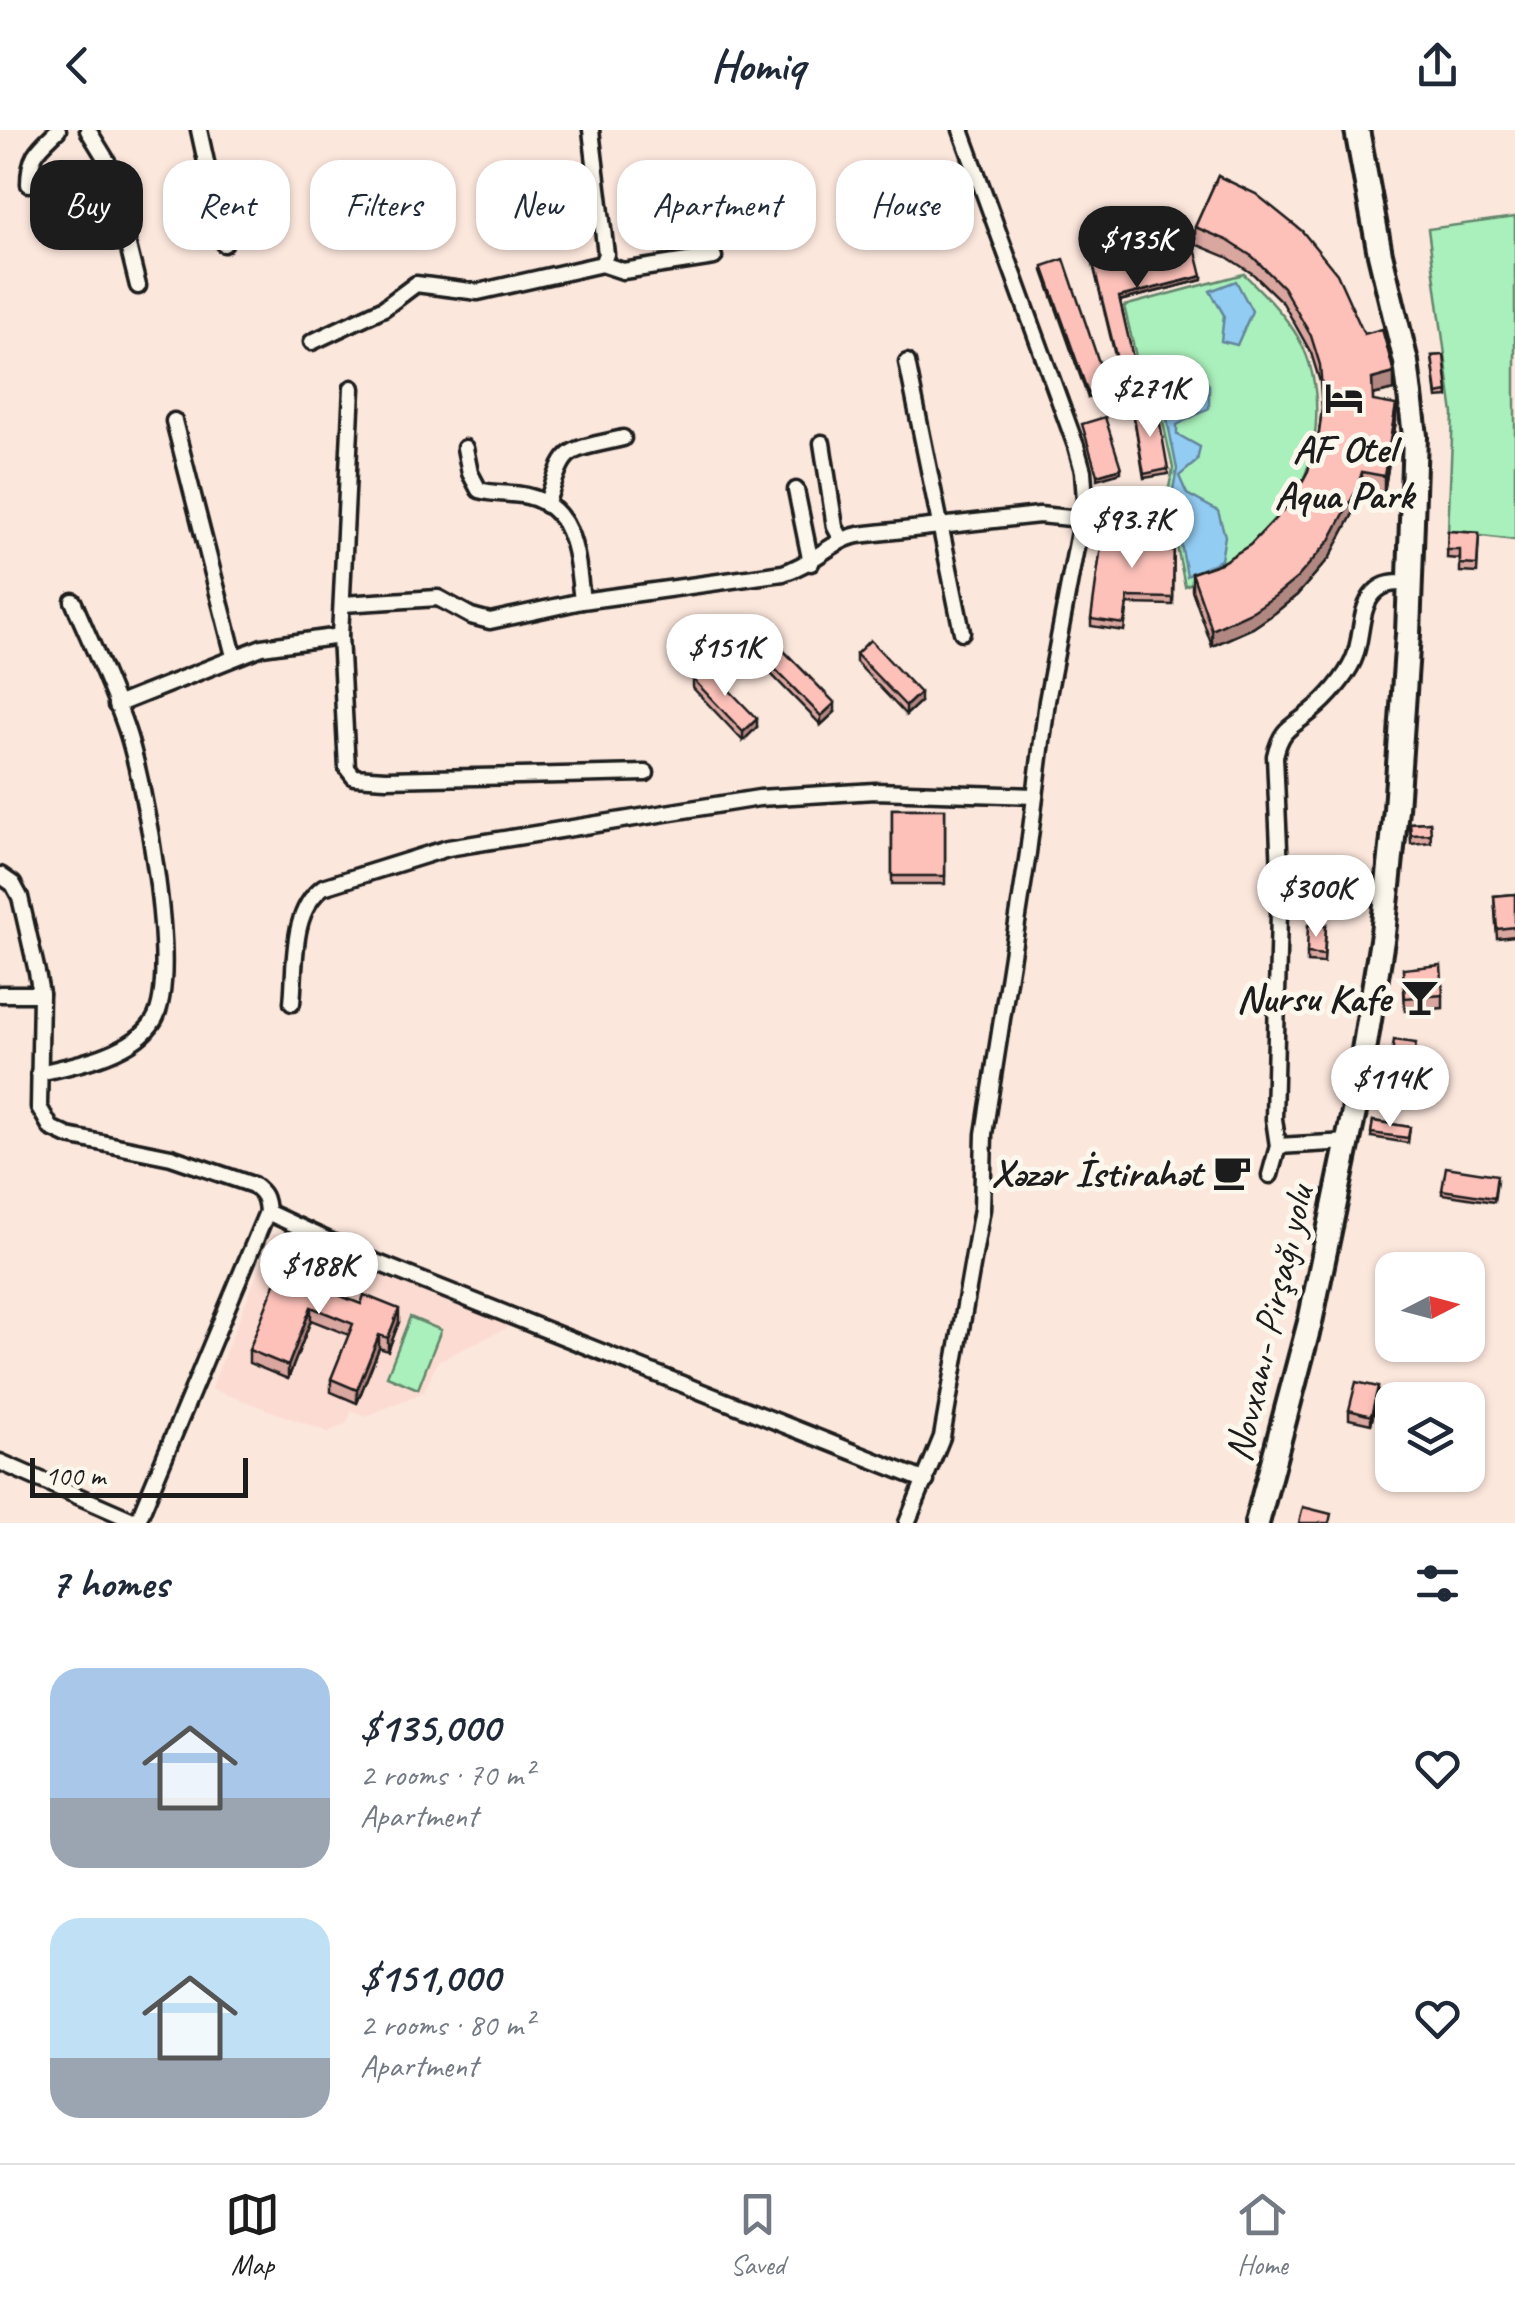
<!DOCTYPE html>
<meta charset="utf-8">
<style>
body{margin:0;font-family:Caveat,sans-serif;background:#f2f2f3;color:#1f2937;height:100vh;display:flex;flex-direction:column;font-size:38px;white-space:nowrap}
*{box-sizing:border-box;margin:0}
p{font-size:32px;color:#747a83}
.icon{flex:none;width:55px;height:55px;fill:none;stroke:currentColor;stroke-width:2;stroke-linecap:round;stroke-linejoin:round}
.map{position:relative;height:1393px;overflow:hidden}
.panel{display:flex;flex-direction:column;background:#fff;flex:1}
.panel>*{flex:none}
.guide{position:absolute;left:30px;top:30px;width:1000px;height:90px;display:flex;gap:20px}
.needle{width:65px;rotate:84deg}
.tools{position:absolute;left:1375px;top:1122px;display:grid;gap:20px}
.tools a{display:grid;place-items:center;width:110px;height:110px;border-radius:20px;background:#fff;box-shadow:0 2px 8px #0004;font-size:50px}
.scale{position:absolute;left:30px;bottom:25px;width:218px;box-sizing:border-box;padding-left:10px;border:5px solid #1c1c1c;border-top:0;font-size:28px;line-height:35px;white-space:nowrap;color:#1c1c1c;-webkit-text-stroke:8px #fbf7ec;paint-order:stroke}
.price{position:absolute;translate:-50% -85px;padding:0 22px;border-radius:35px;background:#fff;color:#222;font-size:32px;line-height:65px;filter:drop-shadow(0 2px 5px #0008)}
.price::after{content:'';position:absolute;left:50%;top:60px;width:30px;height:22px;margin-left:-15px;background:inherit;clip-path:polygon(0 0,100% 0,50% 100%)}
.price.on{background:#1c1c1c;color:#fff}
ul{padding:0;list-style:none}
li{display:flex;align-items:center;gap:30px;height:250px;padding:0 50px}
li span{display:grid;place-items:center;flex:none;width:280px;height:200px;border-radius:30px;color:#555}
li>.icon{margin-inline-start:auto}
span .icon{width:120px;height:120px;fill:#fffc;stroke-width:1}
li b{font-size:42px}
h2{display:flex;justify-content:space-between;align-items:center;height:120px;padding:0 50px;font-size:42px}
.tag{padding:0 35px;border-radius:30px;background:#fff;box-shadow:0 2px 8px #0004;font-size:35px;line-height:90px}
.tag.on{background:#1c1c1c;color:#fff}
header{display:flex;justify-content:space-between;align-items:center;height:130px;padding:0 50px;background:#fff;font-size:45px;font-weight:800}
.tab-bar{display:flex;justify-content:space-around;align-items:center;height:140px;border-top:2px solid #e0e1e3;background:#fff;font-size:28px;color:#747a83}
.tab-bar a{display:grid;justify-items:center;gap:5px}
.tab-bar .on{color:#1c1c1c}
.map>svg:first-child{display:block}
</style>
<header><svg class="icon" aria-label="back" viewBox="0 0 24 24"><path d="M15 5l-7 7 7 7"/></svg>Homiq<svg class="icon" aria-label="share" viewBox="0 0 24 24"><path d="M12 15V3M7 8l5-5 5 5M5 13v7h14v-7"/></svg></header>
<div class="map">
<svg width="1515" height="1393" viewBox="0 0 1515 1393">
<rect width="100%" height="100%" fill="#fce7dd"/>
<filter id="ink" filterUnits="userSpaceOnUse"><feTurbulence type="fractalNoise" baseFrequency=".01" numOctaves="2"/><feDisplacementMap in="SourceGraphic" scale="20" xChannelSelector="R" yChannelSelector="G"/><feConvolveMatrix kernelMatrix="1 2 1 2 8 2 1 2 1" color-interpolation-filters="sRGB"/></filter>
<g filter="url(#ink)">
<polygon fill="#fcdcd2" points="273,1104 511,1196 438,1231 424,1262 367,1286 352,1281 346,1294 328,1302 211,1259"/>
<g fill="#aaf0bc" stroke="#63866c" stroke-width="2.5">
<polygon points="1515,87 1515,410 1448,402 1453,284 1428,99"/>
<path d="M1244 144C1264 164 1285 184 1299 209 1324 255 1321 319 1296 365 1288 382 1255 416 1240 429 1226 441 1202 448 1185 456L1167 367 1173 338 1161 283 1148 277 1124 176Z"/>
<polygon points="410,1187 441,1200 418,1259 387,1246"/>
</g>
<g fill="#93ccf2" stroke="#63869c" stroke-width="2.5">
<polygon points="1236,151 1252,181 1237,215 1221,211 1224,185 1210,161"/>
<polygon points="1175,225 1195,238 1209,255 1209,278 1177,295 1177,304 1200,317 1197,331 1179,346 1187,364 1218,381 1225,406 1221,430 1187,446 1172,365 1177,339 1165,279 1155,272 1159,237"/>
</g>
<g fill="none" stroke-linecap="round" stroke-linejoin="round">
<g stroke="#1c1c1c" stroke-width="21">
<g id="minor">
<polyline points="88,0 107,31 138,156"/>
<polyline points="199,0 224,114"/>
<path d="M29 54C29 25 38 19 58 0"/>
<polyline points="602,134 623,141 714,127"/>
<polyline points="312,212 384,178 416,154 478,162 602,134 606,124 591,0"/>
<polyline points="907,232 962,502"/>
<polyline points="352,258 340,506 347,638 354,647 386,649 646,643"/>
<polyline points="174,291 234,526"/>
<polyline points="822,313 835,397 842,410"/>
<path d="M465 318 470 343 479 360C495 365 511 362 527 366 577 377 577 431 582 471"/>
<polyline points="796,360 811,433"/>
<path d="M546 375C567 314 561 323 623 308"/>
<path d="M343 474 438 468 471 486 490 491 582 471 783 443C813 434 833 410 858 405L1039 385 1081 389"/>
<polyline points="116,575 262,517 340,506"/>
<path d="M0 745 13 754 20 767 37 842 41 864 39 977 51 998 68 1006 171 1027 253 1055C264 1063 266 1068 267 1082L137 1393"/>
<polyline points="0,864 41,864"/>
<path d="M292 873C296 834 290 782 323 757L448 718 759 668 875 661 1035 666"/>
<path d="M39 943C75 935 134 924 154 890 181 845 144 650 126 598 111 555 91 513 73 471"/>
<polyline points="1278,1016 1348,1012"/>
<path d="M1270 1045 1278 1016 1274 989 1280 741 1275 626C1282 596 1292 598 1313 580 1328 568 1345 548 1353 531 1363 510 1358 480 1374 463 1384 452 1396 453 1410 453"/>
<polyline points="267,1082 373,1131 926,1351"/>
<polyline points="0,1332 137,1392"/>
<polyline points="907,1393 942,1307 982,1079 984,1004 1028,723 1047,571 1085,370 1083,341 1076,316 961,0"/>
</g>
</g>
<g stroke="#1c1c1c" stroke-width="30">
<polyline id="primary" points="1257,1393 1310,1192 1354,982 1383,804 1396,679 1408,504 1415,306 1406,232 1380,124 1357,0"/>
</g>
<use href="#minor" stroke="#fbf7ec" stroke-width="14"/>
<use href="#primary" stroke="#fbf7ec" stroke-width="22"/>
</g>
<g fill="#daa6a0" stroke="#1c1c1c" stroke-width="2.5">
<polygon points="1218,46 1364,204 1394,260 1373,265 1373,271 1396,291 1384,362 1362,358 1357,376 1330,427 1297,465 1275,483 1253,498 1212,516 1192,460 1192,443 1221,433 1250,415 1292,371 1308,341 1318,311 1322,279 1320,252 1311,223 1283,173 1253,144 1227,127 1195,114 1195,97"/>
<polygon points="1090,121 1112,139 1202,150 1120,171 1137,249 1122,255"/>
<polygon points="1043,136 1107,261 1088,268 1043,141"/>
<polygon points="1444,225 1448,267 1437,268 1432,226"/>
<polygon points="1133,281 1168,339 1168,344 1144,348"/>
<polygon points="1448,401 1479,403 1477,443 1460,442 1460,429 1447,428"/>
<polygon points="1137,402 1142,405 1174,403 1173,475 1128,474 1124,501 1091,496 1091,489"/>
<polygon points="856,524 920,572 906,585 856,532"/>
<polygon points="770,534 835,582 821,595 770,543"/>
<polygon points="693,549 757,597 743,611 693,558"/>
<rect x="892" y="679" width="53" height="75"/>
<polygon points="1430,692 1431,712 1411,714 1410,693"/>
<polygon points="1515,764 1515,806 1497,808 1494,766"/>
<polygon points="1326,796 1324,833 1307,832 1307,823"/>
<polygon points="1403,839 1443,865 1443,878 1405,881"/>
<polygon points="1416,922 1414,936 1392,933 1392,924"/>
<polygon points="1373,991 1410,997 1408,1013 1371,1007"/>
<polygon points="1497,1050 1494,1072 1442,1064 1442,1060"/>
<polygon points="328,1144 322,1159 399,1192 388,1221 379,1218 357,1273 331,1262 331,1249 349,1205 311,1190 288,1249 249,1233 249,1220"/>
<polygon points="1378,1265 1371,1294 1349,1289 1349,1280"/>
</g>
<g fill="#b18782" stroke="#1c1c1c" stroke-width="2.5">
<polygon points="1202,146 1202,150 1119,171 1119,167"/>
<polygon points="1394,243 1394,260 1372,265 1372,249"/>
<polygon points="1137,245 1137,249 1122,255 1122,250"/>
<polygon points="1107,256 1107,261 1088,268 1088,263"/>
<polygon points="1396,275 1396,291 1384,362 1384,346"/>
<polygon points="1121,338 1121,342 1097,349 1097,345"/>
<polygon points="1362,342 1362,358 1357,376 1330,427 1297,465 1275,483 1253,498 1212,516 1212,500"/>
<polygon points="920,563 920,572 906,585 906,576"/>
<polygon points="835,573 835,582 821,595 821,586"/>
<polygon points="757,589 757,597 743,611 743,602"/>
<polygon points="328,1131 328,1144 318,1170 318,1157"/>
<polygon points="311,1177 311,1190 288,1249 288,1236"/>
<polygon points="399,1179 399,1192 388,1221 388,1208"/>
<polygon points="379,1205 379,1218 357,1273 357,1260"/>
<polygon points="1378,1257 1378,1265 1371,1294 1371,1286"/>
</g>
<g fill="#fdc1ba" stroke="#1c1c1c" stroke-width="2.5">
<polygon points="1218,46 1256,64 1302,101 1337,144 1364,204 1382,199 1394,243 1372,249 1373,271 1396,275 1384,346 1362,342 1357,359 1330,410 1297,448 1275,466 1253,481 1212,500 1192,443 1221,433 1250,415 1292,371 1308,341 1318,311 1323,272 1320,235 1311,206 1283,157 1253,127 1227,110 1195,97"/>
<polygon points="1107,117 1112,139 1195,118 1202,146 1119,167 1137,245 1122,250 1090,121"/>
<polygon points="1064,129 1107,256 1088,263 1043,136"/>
<polygon points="1444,225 1448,262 1437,264 1432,226"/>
<polygon points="1157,277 1168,339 1144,344 1133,281"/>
<polygon points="1105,287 1121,338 1097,345 1082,294"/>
<polygon points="1104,394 1137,399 1137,402 1142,405 1174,403 1173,468 1128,467 1124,494 1091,489"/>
<polygon points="1448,401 1479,403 1477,435 1460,434 1460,420 1447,420"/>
<polygon points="870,510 920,563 906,576 856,524"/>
<polygon points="784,521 835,573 821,586 770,534"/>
<polygon points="706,536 757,589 743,602 693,549"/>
<rect x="892" y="679" width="53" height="67"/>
<polygon points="1430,692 1431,704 1411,705 1410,693"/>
<polygon points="1515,764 1515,797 1497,799 1494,766"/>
<polygon points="1308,795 1326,796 1324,825 1307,823"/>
<polygon points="1441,835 1443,865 1405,868 1403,839"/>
<polygon points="1394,910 1416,913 1414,927 1392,924"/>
<polygon points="1373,991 1410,997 1408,1008 1371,1003"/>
<polygon points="1446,1037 1497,1045 1494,1068 1442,1060"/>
<polygon points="290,1115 328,1131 318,1157 361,1174 364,1165 399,1179 388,1208 379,1205 357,1260 331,1249 353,1194 311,1177 288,1236 249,1220"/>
<polygon points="1356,1252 1378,1257 1371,1286 1349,1280"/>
<polygon points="1416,1264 1431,1268 1430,1270 1415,1270"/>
<polygon points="1303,1377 1331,1384 1329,1393 1299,1393"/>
</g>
</g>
<defs>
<g id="hotel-bare" transform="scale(3)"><path d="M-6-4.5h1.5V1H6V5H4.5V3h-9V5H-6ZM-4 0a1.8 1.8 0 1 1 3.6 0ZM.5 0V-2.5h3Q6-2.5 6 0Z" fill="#1c1c1c" stroke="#fbf7ec" stroke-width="2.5" paint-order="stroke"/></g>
<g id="bar-bare" transform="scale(3)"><path d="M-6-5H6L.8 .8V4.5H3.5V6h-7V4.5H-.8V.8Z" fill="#1c1c1c" stroke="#fbf7ec" stroke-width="2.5" paint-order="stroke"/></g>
<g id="cafe-bare" transform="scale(3)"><path d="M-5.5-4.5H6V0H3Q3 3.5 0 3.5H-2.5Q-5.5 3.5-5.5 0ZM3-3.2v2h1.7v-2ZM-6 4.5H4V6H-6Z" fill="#1c1c1c" stroke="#fbf7ec" stroke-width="2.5" paint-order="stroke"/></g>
</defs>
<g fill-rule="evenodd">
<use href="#hotel-bare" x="1344" y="268"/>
<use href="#bar-bare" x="1420" y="867"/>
<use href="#cafe-bare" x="1232" y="1042"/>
</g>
<g text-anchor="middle" stroke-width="10" stroke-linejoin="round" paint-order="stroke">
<g font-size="40" font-weight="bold" fill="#1c1c1c" stroke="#fbf7ec" text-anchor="end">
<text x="1344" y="332" text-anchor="middle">AF Otel<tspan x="1344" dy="46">Aqua Park</tspan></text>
<text x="1390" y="881">Nursu Kafe</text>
<text x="1202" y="1056">Xəzər İstirahət</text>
</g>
<g font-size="40" fill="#1c1c1c" stroke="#fbf7ec">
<text transform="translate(1268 1193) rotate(-77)" y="14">Novxanı- Pirşağı yolu</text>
</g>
</g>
</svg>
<div class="tools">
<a><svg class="needle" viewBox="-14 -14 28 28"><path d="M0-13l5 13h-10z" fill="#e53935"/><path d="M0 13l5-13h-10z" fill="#747a83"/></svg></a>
<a><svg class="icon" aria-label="layers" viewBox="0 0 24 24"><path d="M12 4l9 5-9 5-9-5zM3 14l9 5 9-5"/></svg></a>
</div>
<div class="scale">100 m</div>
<b class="price on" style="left:1137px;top:161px">$135K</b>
<b class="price" style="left:1150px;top:310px">$271K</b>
<b class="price" style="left:1132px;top:441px">$93.7K</b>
<b class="price" style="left:725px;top:569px">$151K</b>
<b class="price" style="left:1316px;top:810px">$300K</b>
<b class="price" style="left:1390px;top:1000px">$114K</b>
<b class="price" style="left:319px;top:1187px">$188K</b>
<div class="guide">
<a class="tag on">Buy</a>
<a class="tag">Rent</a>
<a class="tag">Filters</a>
<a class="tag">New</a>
<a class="tag">Apartment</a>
<a class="tag">House</a>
</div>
</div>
<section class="panel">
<h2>7 homes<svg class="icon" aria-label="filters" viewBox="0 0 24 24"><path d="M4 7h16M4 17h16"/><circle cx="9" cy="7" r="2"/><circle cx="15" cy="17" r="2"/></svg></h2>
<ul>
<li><span style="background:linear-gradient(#a9c7e8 65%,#9aa5b1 0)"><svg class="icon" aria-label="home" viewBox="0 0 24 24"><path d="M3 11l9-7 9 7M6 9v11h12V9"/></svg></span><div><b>$135,000</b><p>2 rooms · 70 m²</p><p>Apartment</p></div><svg class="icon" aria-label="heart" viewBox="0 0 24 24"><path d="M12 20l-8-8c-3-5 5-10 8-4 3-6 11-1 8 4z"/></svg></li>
<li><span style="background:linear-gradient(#bfe0f5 70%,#9aa5b1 0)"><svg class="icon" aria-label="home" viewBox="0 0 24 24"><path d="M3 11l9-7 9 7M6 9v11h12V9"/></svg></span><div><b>$151,000</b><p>2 rooms · 80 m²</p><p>Apartment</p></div><svg class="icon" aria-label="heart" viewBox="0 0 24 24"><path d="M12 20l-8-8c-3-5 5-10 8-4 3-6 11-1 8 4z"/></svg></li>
</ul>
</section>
<nav class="tab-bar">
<a class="on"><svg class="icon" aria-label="map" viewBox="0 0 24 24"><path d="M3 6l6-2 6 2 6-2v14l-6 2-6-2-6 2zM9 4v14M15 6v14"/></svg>Map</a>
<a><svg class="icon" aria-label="saved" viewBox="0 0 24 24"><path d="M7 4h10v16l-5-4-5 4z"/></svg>Saved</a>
<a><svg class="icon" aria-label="home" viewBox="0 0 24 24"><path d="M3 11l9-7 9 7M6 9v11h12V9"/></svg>Home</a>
</nav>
